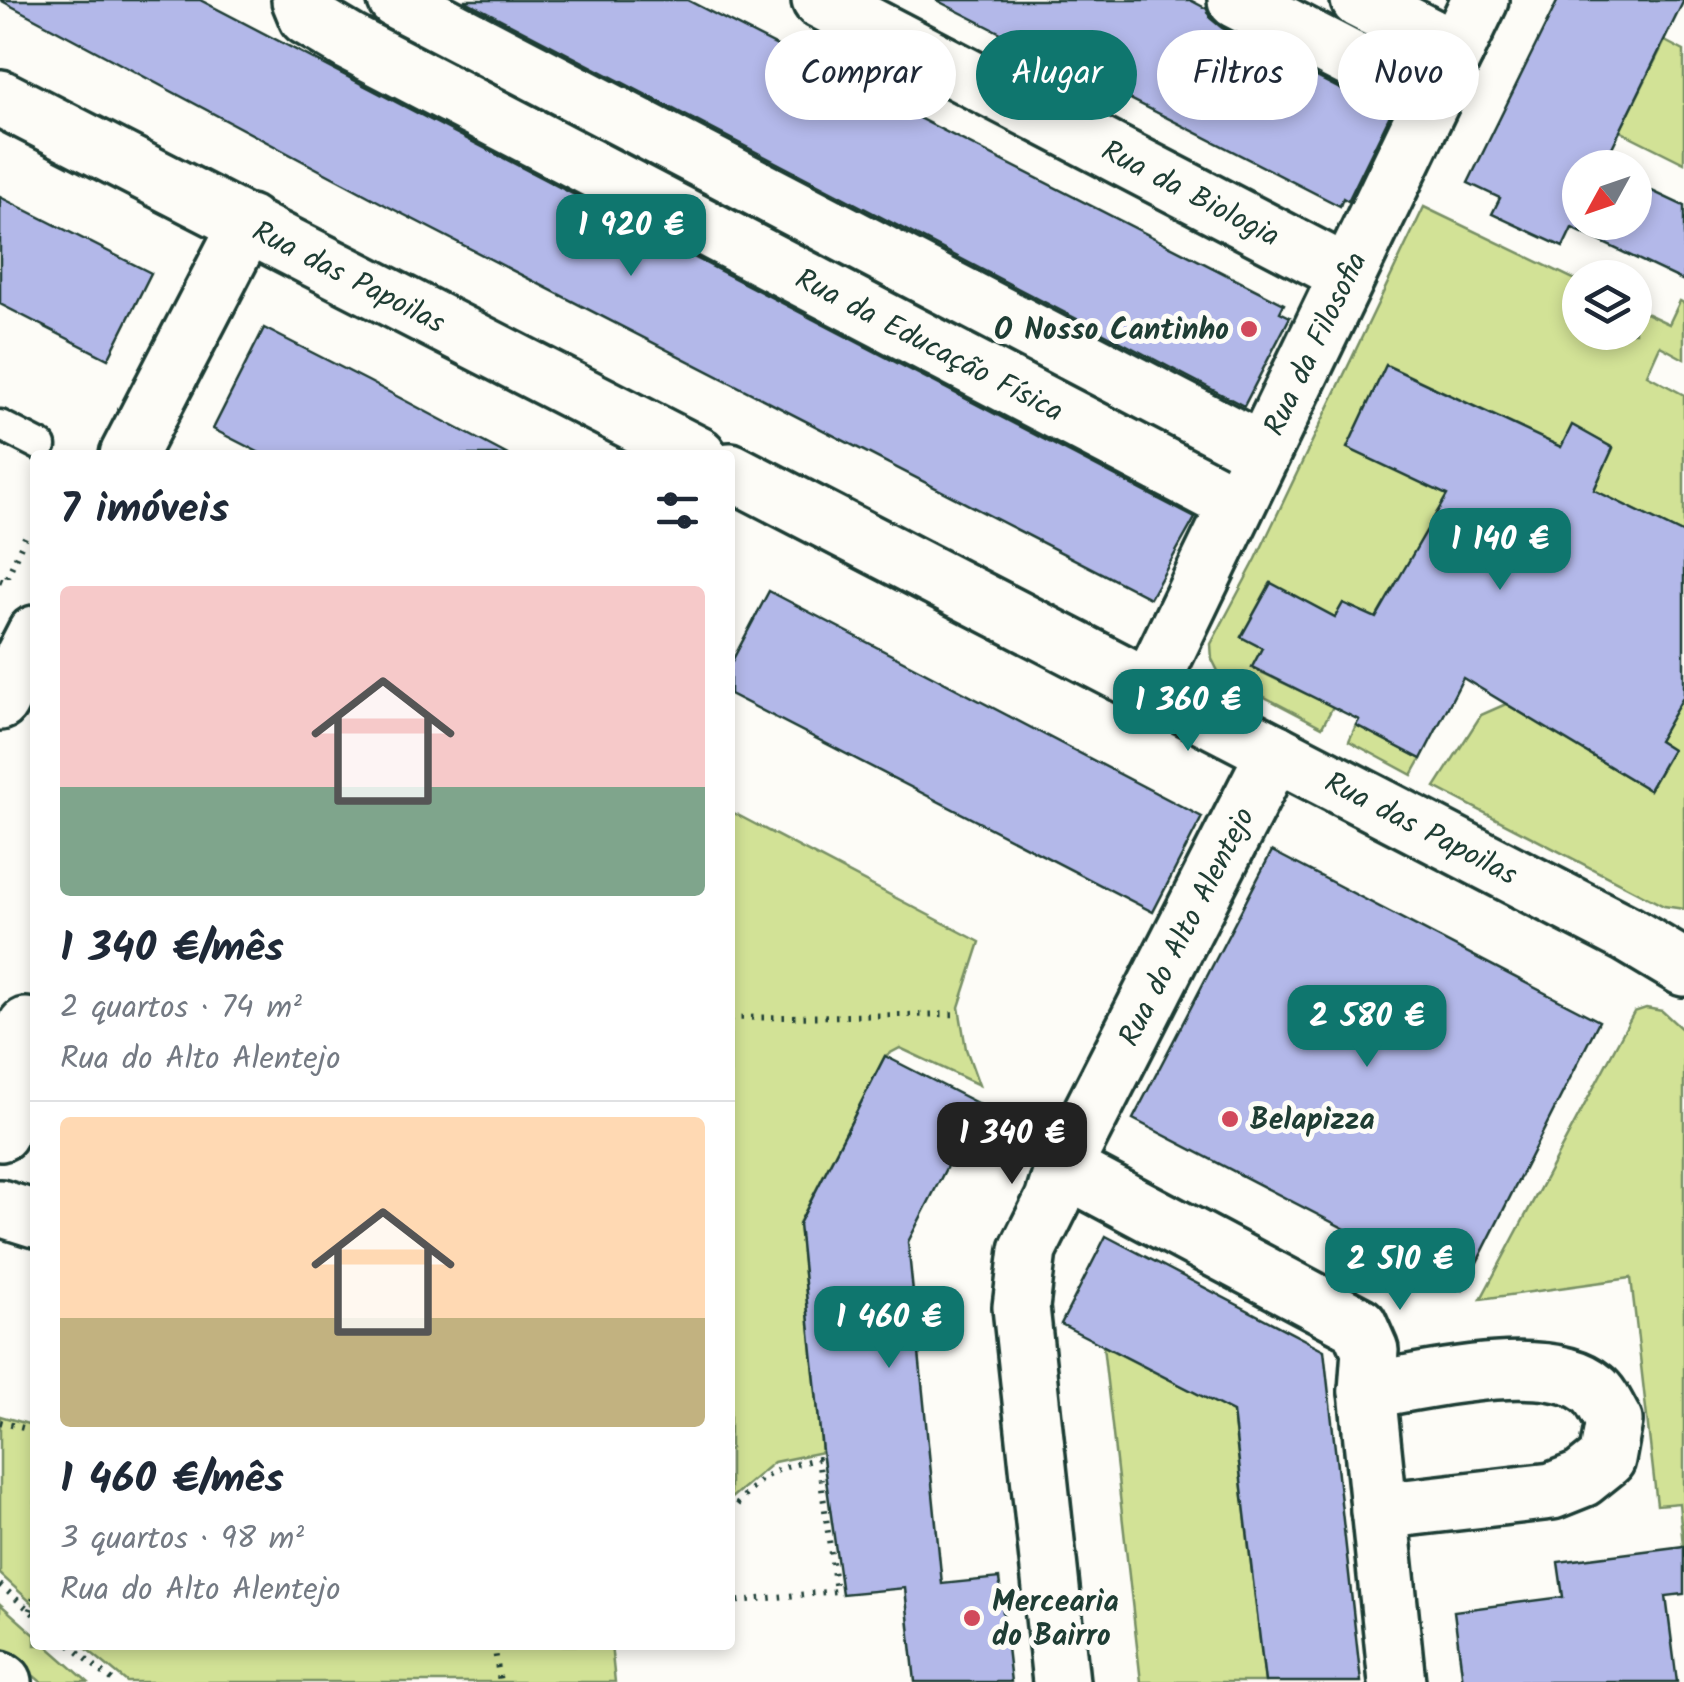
<!DOCTYPE html>
<html lang="pt">
<meta charset="utf-8">
<style>
body{margin:0;font-family:Kalam,sans-serif;background:#f2f2f3;color:#1f2937;height:100vh;display:flex;flex-direction:column;font-size:38px;white-space:nowrap}
*{box-sizing:border-box;margin:0}
p{font-size:32px;color:#747a83}
.icon{flex:none;width:55px;height:55px;fill:none;stroke:currentColor;stroke-width:2;stroke-linecap:round;stroke-linejoin:round}
.map{position:relative;flex:1;overflow:hidden}
.drawer{position:absolute;left:30px;top:450px;width:705px;height:1200px;display:flex;flex-direction:column;background:#fff;border-radius:10px;box-shadow:0 5px 15px #0003}
.drawer>*{flex:none}
.banner{position:absolute;left:765px;top:30px;width:768px;height:90px;display:flex;gap:20px}
.needle{width:65px;rotate:230deg}
.buttons{position:absolute;left:1562px;top:150px;display:grid;gap:20px}
.buttons a{display:grid;place-items:center;width:90px;height:90px;border-radius:50%;background:#fff;box-shadow:0 5px 15px #0003;font-size:50px}
.price{position:absolute;translate:-50% -85px;padding:0 22px;border-radius:20px;background:#0f766e;color:#fff;font-size:32px;line-height:65px;filter:drop-shadow(0 2px 5px #0008)}
.price::after{content:'';position:absolute;left:50%;top:60px;width:30px;height:22px;margin-left:-15px;background:inherit;clip-path:polygon(0 0,100% 0,50% 100%)}
.price.selected{background:#222;color:#fff}
ul{padding:0;list-style:none}
li{display:grid;align-content:center;gap:20px;height:530px;padding:0 30px}
li+li{border-top:2px solid #e0e1e3}
li span{display:grid;place-items:center;height:310px;border-radius:10px;color:#555}
li>.icon{margin-inline-start:auto}
span .icon{width:180px;height:180px;fill:#fffc;stroke-width:1}
li b{font-size:42px}
h2{display:flex;justify-content:space-between;align-items:center;height:120px;padding:0 30px;font-size:42px}
.pill{padding:0 35px;border-radius:45px;background:#fff;box-shadow:0 5px 15px #0003;font-size:35px;line-height:90px}
.pill.selected{background:#0f766e;color:#fff}
.map>svg:first-child{display:block}
</style>
<div class="map">
<svg width="1684" height="1682" viewBox="0 0 1684 1682">
<rect width="100%" height="100%" fill="#fdfcf7"/>
<filter id="ink" filterUnits="userSpaceOnUse"><feTurbulence type="fractalNoise" baseFrequency=".01" numOctaves="2"/><feDisplacementMap in="SourceGraphic" scale="20" xChannelSelector="R" yChannelSelector="G"/><feConvolveMatrix kernelMatrix="1 2 1 2 8 2 1 2 1" color-interpolation-filters="sRGB"/></filter>
<g filter="url(#ink)">
<g fill="#d2e296" stroke="#789065" stroke-width="2.5">
<polygon points="1665,41 1684,51 1684,163 1620,131"/>
<polygon points="1424,207 1580,282 1580,332 1635,332 1635,308 1669,324 1680,301 1684,303 1684,359 1660,346 1647,375 1684,395 1684,534 1594,490 1612,447 1572,426 1538,496 1465,503 1508,552 1436,514 1380,620 1343,603 1335,617 1270,584 1241,637 1262,648 1252,668 1307,694 1332,648 1356,663 1322,727 1219,673 1212,659 1211,644 1256,559"/>
<polygon points="1684,685 1684,909 1664,906 1435,787 1481,715 1506,704 1649,790 1672,751 1658,741"/>
<polygon points="1356,725 1421,759 1412,775 1349,741"/>
<polygon points="730,811 980,942 959,1007 966,1049 979,1085 900,1048 885,1056 799,1223 822,1452 774,1462 730,1499"/>
<polygon points="1646,1008 1662,1011 1684,1031 1684,1556 1679,1503 1657,1505 1631,1278 1481,1299 1634,1012"/>
<polygon points="1103,1346 1233,1412 1265,1682 1141,1682"/>
<polygon points="0,1416 35,1426 35,1606 0,1574"/>
<polygon points="0,1604 35,1635 35,1645 46,1645 88,1682 41,1682 0,1647"/>
<polygon points="82,1645 611,1645 615,1682 127,1682"/>
</g>
<g fill="#b3b8e9" stroke="#1f3d34" stroke-width="2.5">
<polygon points="0,0 200,0 1195,518 1150,598 389,207"/>
<polygon points="464,0 687,0 1284,304 1280,312 1290,317 1244,406"/>
<polygon points="936,0 1190,0 1207,9 1210,18 1222,28 1390,115 1348,201 1343,198 1340,206"/>
<polygon points="1558,0 1684,0 1602,168 1580,168 1580,222 1635,222 1635,183 1684,206 1684,281 1572,228 1563,247 1492,214 1500,198 1468,183"/>
<polygon points="0,197 151,273 108,359 0,304"/>
<polygon points="264,328 368,381 508,455 264,455 213,429"/>
<polygon points="1386,365 1561,447 1572,425 1613,448 1594,490 1684,534 1684,696 1658,741 1672,750 1649,790 1463,678 1421,759 1356,725 1359,720 1252,667 1262,648 1241,637 1271,583 1335,617 1343,603 1376,618 1447,495 1347,448"/>
<polygon points="769,591 1202,817 1153,912 730,694 730,665"/>
<polygon points="1272,851 1599,1021 1463,1290 1133,1119"/>
<polygon points="885,1056 979,1104 908,1242 942,1584 999,1578 1011,1682 915,1682 905,1588 842,1594 822,1451 799,1224"/>
<polygon points="1106,1236 1324,1350 1361,1682 1265,1682 1233,1412 1061,1324"/>
<polygon points="1684,1546 1684,1594 1666,1596 1677,1682 1463,1682 1454,1611 1563,1597 1558,1562"/>
</g>
<g fill="none" stroke-linecap="round" stroke-linejoin="round">
<g stroke="#1f3d34" stroke-width="35">
<polyline id="service" points="0,425 41,446"/>
</g>
<g stroke="#1f3d34" stroke-width="62">
<g id="minor">
<path id="s1" d="M300 0 307 17 349 42 1236 504"/>
<polyline points="396,0 1261,451"/>
<path id="s2" d="M820 0 1347 274"/>
<polyline points="1236,0 1431,101"/>
<polyline points="1359,0 1456,50"/>
<path id="s3" d="M0 98 698 455"/>
<polyline points="128,455 248,223"/>
<path id="s4" d="M730 471 1627 934 1684 968"/>
<path id="s5" d="M1150 686 1480 0"/>
<polyline points="0,702 35,634"/>
<polyline points="0,1133 26,1026"/>
<polyline points="1063,1168 1359,1325 1370,1350 1367,1391 1397,1682"/>
<polyline points="0,1208 35,1219"/>
<path d="M1367 1391C1420 1381 1550 1351 1593 1389 1602 1396 1608 1411 1614 1421L1607 1459 1582 1479 1552 1491 1379 1511"/>
<path id="s6" d="M1061 1682 1021 1307 1028 1250 1053 1200 1063 1168 1275 752"/>
</g>
</g>
<g stroke="#1f3d34" stroke-width="62">
<polyline id="primary" points="0,1679 4,1682"/>
</g>
<g stroke="#1f3d34" stroke-width="6" stroke-dasharray="2.5 8" stroke-linecap="butt">
<polyline points="0,580 5,582 25,537"/>
<polyline points="730,1018 961,1014"/>
<polyline points="0,1422 35,1431"/>
<path d="M730 1513C761 1475 770 1469 818 1459L836 1591 730 1602"/>
<polyline points="0,1585 35,1615"/>
<polyline points="30,1610 35,1594"/>
<polyline points="70,1645 114,1682"/>
<polyline points="494,1645 500,1682"/>
</g>
<use href="#service" stroke="#fdfcf7" stroke-width="28"/>
<use href="#minor" stroke="#fdfcf7" stroke-width="55"/>
<use href="#primary" stroke="#fdfcf7" stroke-width="55"/>
</g>
</g>
<g fill="#d1495b" stroke="#fdfcf7" stroke-width="4">
<circle cx="1249" cy="329" r="10"/>
<circle cx="1230" cy="1119" r="10"/>
<circle cx="972" cy="1618" r="10"/>
</g>
<g text-anchor="middle" stroke-width="10" stroke-linejoin="round" paint-order="stroke">
<g font-size="30" fill="#1f3d34" stroke="#fdfcf7">
<text dy="10" stroke="none"><textPath href="#s2" startOffset="418">Rua da Biologia</textPath></text>
<text dy="10" stroke="none"><textPath href="#s3" startOffset="392">Rua das Papoilas</textPath></text>
<text dy="10" stroke="none"><textPath href="#s5" startOffset="380">Rua da Filosofia</textPath></text>
<text dy="10" stroke="none"><textPath href="#s1" startOffset="722">Rua da Educação Física</textPath></text>
<text dy="10" stroke="none"><textPath href="#s4" startOffset="778">Rua das Papoilas</textPath></text>
<text dy="10" stroke="none"><textPath href="#s6" startOffset="795">Rua do Alto Alentejo</textPath></text>
</g>
<g font-size="30" font-weight="bold" fill="#1f3d34" stroke="#fdfcf7" text-anchor="start">
<text x="1229" y="339" text-anchor="end">O Nosso Cantinho</text>
<text x="1250" y="1129">Belapizza</text>
<text x="992" y="1611">Mercearia<tspan x="992" dy="34">do Bairro</tspan></text>
</g>
</g>
</svg>
<div class="buttons">
<a><svg class="needle" viewBox="-14 -14 28 28"><path d="M0-13l5 13h-10z" fill="#e53935"/><path d="M0 13l5-13h-10z" fill="#747a83"/></svg></a>
<a><svg class="icon" aria-label="layers" viewBox="0 0 24 24"><path d="M12 4l9 5-9 5-9-5zM3 14l9 5 9-5"/></svg></a>
</div>
<b class="price" style="left:631px;top:279px">1 920 €</b>
<b class="price" style="left:1500px;top:593px">1 140 €</b>
<b class="price" style="left:1188px;top:754px">1 360 €</b>
<b class="price" style="left:1367px;top:1070px">2 580 €</b>
<b class="price selected" style="left:1012px;top:1187px">1 340 €</b>
<b class="price" style="left:1400px;top:1313px">2 510 €</b>
<b class="price" style="left:889px;top:1371px">1 460 €</b>
<div class="banner">
<a class="pill">Comprar</a>
<a class="pill selected">Alugar</a>
<a class="pill">Filtros</a>
<a class="pill">Novo</a>
</div>
<section class="drawer">
<h2>7 imóveis<svg class="icon" aria-label="filters" viewBox="0 0 24 24"><path d="M4 7h16M4 17h16"/><circle cx="9" cy="7" r="2"/><circle cx="15" cy="17" r="2"/></svg></h2>
<ul>
<li><span style="background:linear-gradient(#f6c9c9 65%,#7fa58c 0)"><svg class="icon" aria-label="home" viewBox="0 0 24 24"><path d="M3 11l9-7 9 7M6 9v11h12V9"/></svg></span><div><b>1 340 €/mês</b><p>2 quartos · 74 m²</p><p>Rua do Alto Alentejo</p></div></li>
<li><span style="background:linear-gradient(#ffd9b3 65%,#c2b280 0)"><svg class="icon" aria-label="home" viewBox="0 0 24 24"><path d="M3 11l9-7 9 7M6 9v11h12V9"/></svg></span><div><b>1 460 €/mês</b><p>3 quartos · 98 m²</p><p>Rua do Alto Alentejo</p></div></li>
</ul>
</section>
</div>
